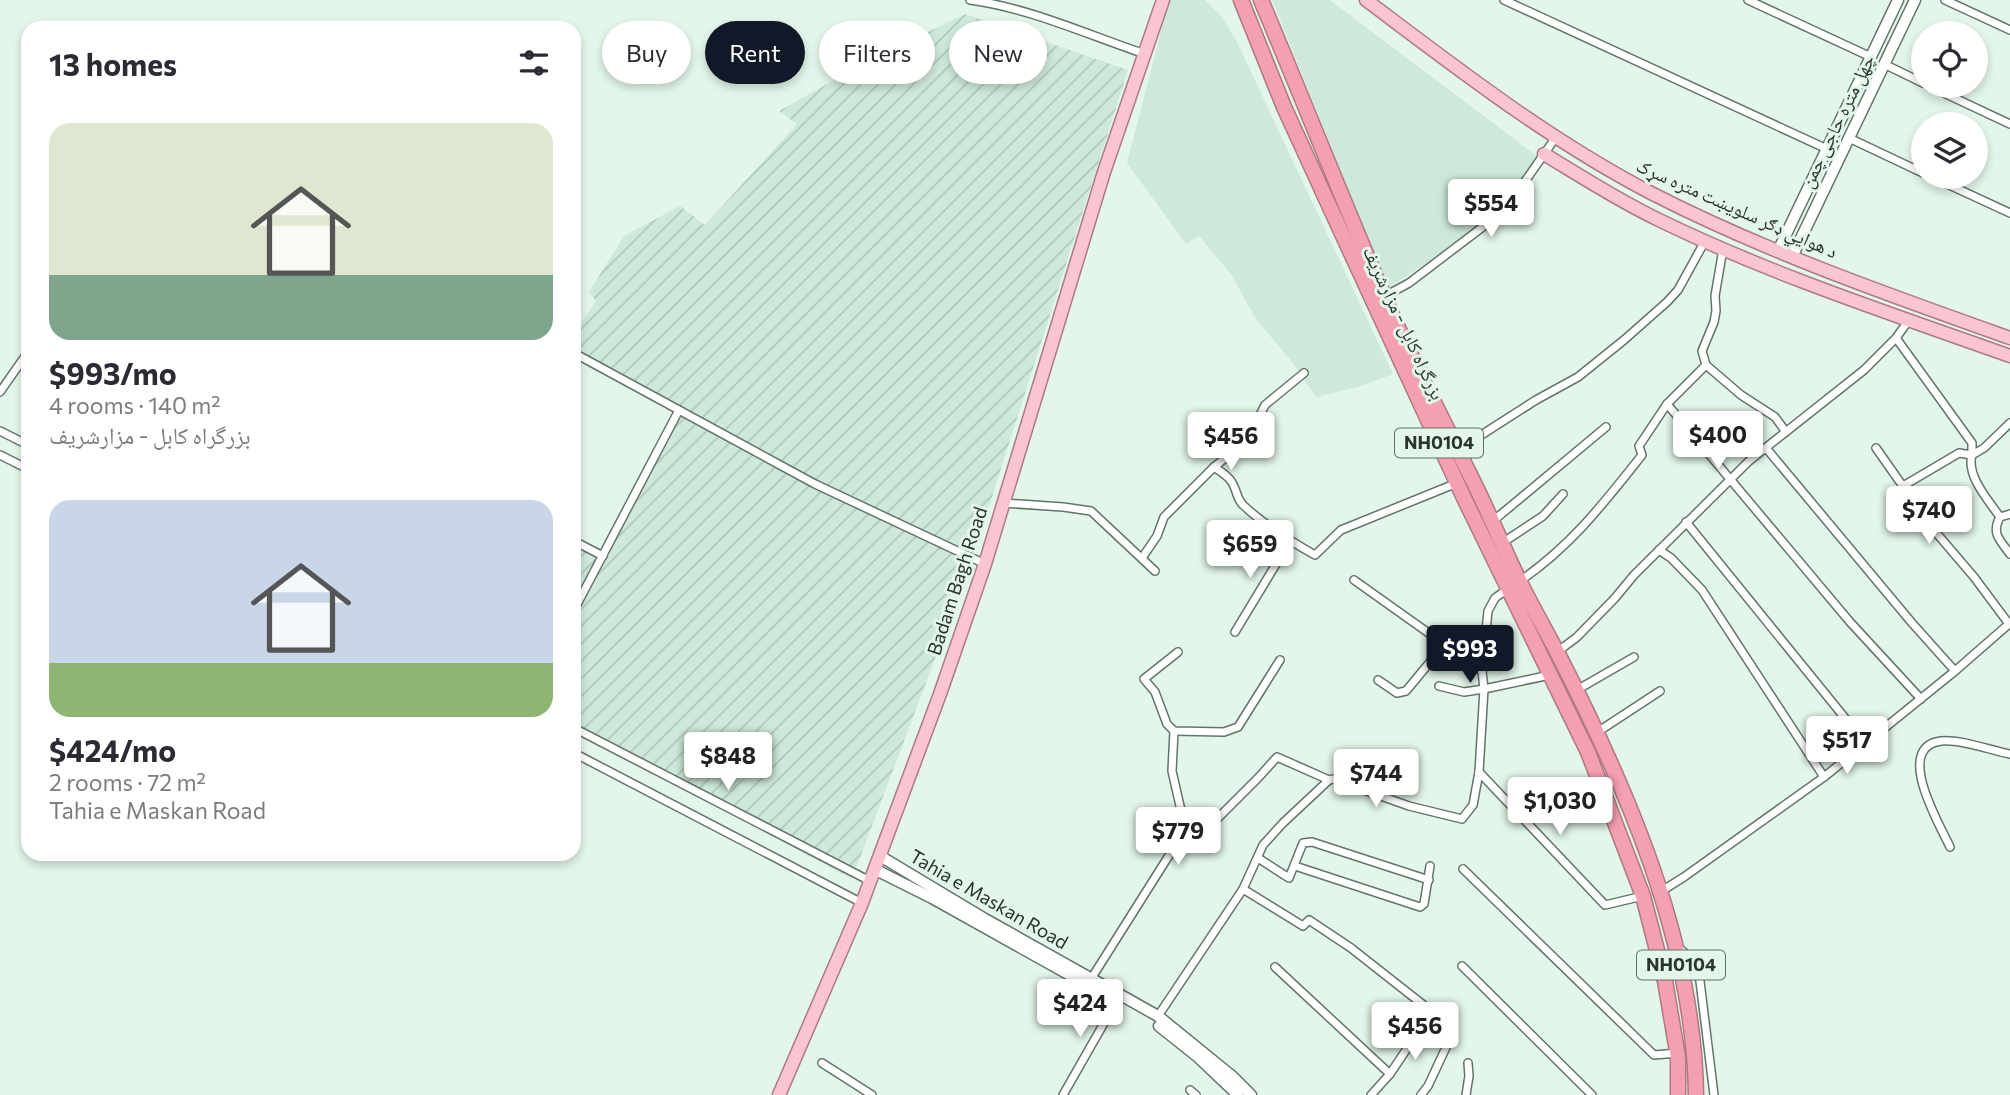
<!DOCTYPE html>
<meta charset="utf-8">
<style>
body{margin:0;font-family:Commissioner,"Noto Naskh Arabic",sans-serif;background:#f2f2f3;color:#2b2b33;height:100vh;display:flex;flex-direction:column;font-size:26px;white-space:nowrap}
*{box-sizing:border-box;margin:0}
p{font-size:23px;color:#7c7c81}
.icon{flex:none;width:38px;height:38px;fill:none;stroke:currentColor;stroke-width:2;stroke-linecap:round;stroke-linejoin:round}
.map{position:relative;flex:1;overflow:hidden}
.panel{position:absolute;left:21px;top:21px;width:560px;height:840px;display:flex;flex-direction:column;background:#fff;border-radius:21px;box-shadow:0 4px 10px #0003}
.panel>*{flex:none}
.top-card{position:absolute;left:602px;top:21px;width:665px;height:63px;display:flex;gap:14px}
.fabs{position:absolute;left:1911px;top:21px;display:grid;gap:14px}
.fabs a{display:grid;place-items:center;width:77px;height:77px;border-radius:50%;background:#fff;box-shadow:0 4px 10px #0003;font-size:35px}
.price{position:absolute;translate:-50% -60px;padding:0 16px;border-radius:7px;background:#fff;color:#222;font-size:23px;line-height:46px;filter:drop-shadow(0 2px 4px #0008)}
.price::after{content:'';position:absolute;left:50%;top:42px;width:21px;height:16px;margin-left:-10px;background:inherit;clip-path:polygon(0 0,100% 0,50% 100%)}
.price.active{background:#111827;color:#fff}
ul{padding:0;list-style:none}
li{display:grid;align-content:center;gap:14px;height:371px;padding:0 28px}
li span{display:grid;place-items:center;height:217px;border-radius:21px;color:#555}
li>.icon{margin-inline-start:auto}
span .icon{width:126px;height:126px;fill:#fffc;stroke-width:1}
li b{font-size:30px}
h2{display:flex;justify-content:space-between;align-items:center;height:84px;padding:0 28px;font-size:30px}
.pill{padding:0 24px;border-radius:32px;background:#fff;box-shadow:0 4px 10px #0003;font-size:24px;line-height:63px}
.pill.active{background:#111827;color:#fff}
.map>svg:first-child{display:block}
</style>
<div class="map">
<svg width="2010" height="1095" viewBox="0 0 2010 1095">
<defs>
<pattern id="industrial-furrows" width="10" height="10" patternUnits="userSpaceOnUse" patternTransform="scale(1.75)"><rect width="10" height="10" fill="#cee9d9"/><path d="M-1 1l2-2M0 10L10 0M9 11l2-2" fill="none" stroke="#b1c8bb"/></pattern>
</defs>
<rect width="100%" height="100%" fill="#e2f6e9"/>
<g fill="#cee9d9">
<polygon points="1169,0 1205,0 1222,17 1238,44 1393,374 1358,387 1316,397 1292,362 1256,319 1231,274 1199,236 1186,244 1127,163"/>
<polygon points="1272,0 1330,0 1538,157 1499,209 1429,261 1388,288"/>
</g>
<polygon fill="url(#industrial-furrows)" points="965,14 1128,70 970,566 852,879 574,730 574,543 601,556 679,410 577,354 579,326 596,301 589,292 624,236 680,206 705,225 797,124 779,111 870,60"/>
<g fill="none" stroke-linecap="round" stroke-linejoin="round">
<g stroke="#63756a" stroke-width="10">
<g id="street">
<path d="M970 0C1030 8 1088 35 1145 54"/>
<polyline points="1504,0 1827,149"/>
<polyline points="1748,0 1871,57"/>
<polyline points="1945,0 2010,30"/>
<polyline points="1884,64 1923,83"/>
<polyline points="1929,86 2010,124"/>
<polyline points="1849,138 1923,173"/>
<polyline points="1932,177 2010,213"/>
<polyline points="1385,296 1409,283 1505,210 1556,137"/>
<polyline points="1896,338 1972,443 1972,455 1959,453 1903,486"/>
<polyline points="574,353 815,484 985,564"/>
<polyline points="1706,365 1741,395 1775,417 1786,432"/>
<polyline points="0,392 28,352"/>
<polyline points="1667,404 1850,622 1921,699"/>
<polyline points="0,431 28,445"/>
<polyline points="1766,448 1912,623 1955,671"/>
<polyline points="1876,448 1933,529 1974,577 2009,624"/>
<polyline points="1458,450 1536,400 1578,377 1624,340 1667,302 1678,290 1705,241"/>
<polyline points="0,455 28,469"/>
<path d="M1214 467C1220 471 1227 475 1231 481 1237 489 1236 498 1243 505 1264 525 1290 541 1315 555L1341 530 1457 483"/>
<polyline points="1003,503 1063,507 1091,511 1155,571"/>
<path d="M2010 514 2000 517C1991 534 2000 540 2010 554"/>
<path d="M2000 517C1989 501 1966 476 1972 455L1984 448 2010 423"/>
<polyline points="1493,521 1606,427"/>
<polyline points="1686,522 1866,744"/>
<polyline points="574,541 603,556"/>
<polyline points="1502,543 1543,516 1563,494"/>
<polyline points="1659,550 1671,558 1702,590 1824,777"/>
<polyline points="1142,558 1157,536 1164,517 1214,467 1247,441 1265,405 1304,373"/>
<polyline points="1354,580 1482,671"/>
<path d="M1520 581C1572 545 1603 504 1642 455L1639 446 1667 404 1706 365 1702 351 1714 322 1716 311 1715 296 1723 249"/>
<polyline points="574,610 679,410"/>
<polyline points="1235,632 1290,541"/>
<polyline points="1178,652 1144,679 1155,692 1167,724 1174,731 1224,732 1238,727 1280,660"/>
<polyline points="1557,652 1577,637 1615,598 1634,575 1749,461 1864,370 1896,338 1909,320"/>
<polyline points="1378,680 1397,693 1406,691 1445,644"/>
<polyline points="1439,686 1464,692 1484,689 1550,675"/>
<polyline points="1575,691 1634,657"/>
<polyline points="574,728 870,881"/>
<polyline points="1596,733 1660,691"/>
<polyline points="574,753 862,903"/>
<polyline points="1479,772 1605,905 1643,896"/>
<polyline points="1180,838 1192,844 1259,777 1277,757 1329,780 1333,779 1409,806 1462,819 1473,805 1479,772 1484,689 1482,671 1488,611 1495,598 1509,588"/>
<path d="M1950 847C1940 825 1893 747 1941 741 1960 739 1990 750 2010 754"/>
<polyline points="1258,858 1289,878 1303,843 1312,842 1429,880"/>
<polyline points="1295,866 1420,907 1424,904 1430,866"/>
<polyline points="1463,869 1654,1055 1677,1053"/>
<polyline points="1243,889 1303,926 1309,920 1351,948 1426,1007 1408,1047 1390,1074 1371,1095"/>
<polyline points="1660,892 1684,877 1824,777 1955,671 2010,623"/>
<polyline points="1679,948 1698,965 1714,1095"/>
<polyline points="1462,966 1592,1095"/>
<polyline points="1275,967 1390,1074"/>
<polyline points="1091,979 1180,838 1183,819 1172,771 1174,731"/>
<polyline points="1158,1016 1243,889 1263,845 1283,823 1329,780"/>
<polyline points="822,1063 872,1095"/>
<polyline points="1190,1090 1196,1095"/>
<polyline points="1063,1095 1120,995"/>
<polyline points="1421,1095 1428,1086 1449,1041"/>
<polyline points="1466,1095 1469,1076 1468,1063"/>
</g>
</g>
<g stroke="#63756a" stroke-width="13">
<g id="secondary">
<polyline points="1778,251 1898,0"/>
<polyline points="1792,257 1915,0"/>
<polyline points="880,856 985,919 1158,1016 1233,1077 1251,1095"/>
<polyline points="874,869 932,898 1111,998"/>
<polyline points="1159,1026 1198,1057 1238,1095"/>
</g>
</g>
<g stroke="#ae7984" stroke-width="15">
<g id="primary">
<path d="M1366 0C1458 69 1549 140 1651 193 1766 252 1889 295 2010 338"/>
<path d="M1544 154C1582 177 1619 201 1659 220 1772 275 1892 314 2010 356"/>
<polyline points="779,1095 862,903 940,694 985,564 1104,172 1163,0"/>
</g>
</g>
<g stroke="#ae7984" stroke-width="17">
<g id="highway">
<polyline points="1241,0 1284,107 1333,214 1464,498 1588,752 1643,896 1665,981 1678,1057 1678,1095"/>
<path d="M1261 0C1304 102 1345 206 1389 308 1416 368 1446 426 1475 485 1491 517 1504 550 1520 582 1531 605 1544 627 1556 650 1626 786 1694 940 1696 1095"/>
</g>
</g>
<use href="#street" stroke="#fff" stroke-width="7"/>
<use href="#secondary" stroke="#fff" stroke-width="10"/>
<use href="#primary" stroke="#f8c5d1" stroke-width="12"/>
<use href="#highway" stroke="#f49fb2" stroke-width="14"/>
</g>
<g text-anchor="middle" stroke-width="6" stroke-linejoin="round" paint-order="stroke">
<g fill="#e2f6e9" stroke="#626e66" stroke-width="2">
<rect x="1395" y="428.5" width="88" height="29" rx="5"/>
<rect x="1637" y="950.5" width="88" height="29" rx="5"/>
</g>
<g font-size="18" font-weight="bold" fill="#2b332e">
<text x="1439" y="449">NH0104</text>
<text x="1681" y="971">NH0104</text>
</g>
<g font-size="19" fill="#2b332e" stroke="#e2f6e9">
<text transform="translate(1837 121) rotate(-64)" y="7">چهل متره حاجی چمن</text>
<text transform="translate(1737 208) rotate(24)" y="7">د هوايي ډګر سلویښت متره سړک</text>
<text transform="translate(1404 323) rotate(65)" y="7">بزرگراه کابل - مزارشریف</text>
<text transform="translate(957 581) rotate(-72)" y="7">Badam Bagh Road</text>
<text transform="translate(989 899) rotate(30)" y="7">Tahia e Maskan Road</text>
</g>
</g>
</svg>
<div class="fabs">
<a><svg class="icon" aria-label="locate" viewBox="0 0 24 24"><circle cx="12" cy="12" r="6"/><path d="M12 2v4M12 18v4M2 12h4M18 12h4"/></svg></a>
<a><svg class="icon" aria-label="layers" viewBox="0 0 24 24"><path d="M12 4l9 5-9 5-9-5zM3 14l9 5 9-5"/></svg></a>
</div>
<b class="price" style="left:1491px;top:239px">$554</b>
<b class="price" style="left:1718px;top:471px">$400</b>
<b class="price" style="left:1231px;top:472px">$456</b>
<b class="price" style="left:1929px;top:546px">$740</b>
<b class="price" style="left:1250px;top:580px">$659</b>
<b class="price active" style="left:1470px;top:685px">$993</b>
<b class="price" style="left:1847px;top:776px">$517</b>
<b class="price" style="left:728px;top:792px">$848</b>
<b class="price" style="left:1376px;top:809px">$744</b>
<b class="price" style="left:1560px;top:837px">$1,030</b>
<b class="price" style="left:1178px;top:867px">$779</b>
<b class="price" style="left:1080px;top:1039px">$424</b>
<b class="price" style="left:1415px;top:1062px">$456</b>
<div class="top-card">
<a class="pill">Buy</a>
<a class="pill active">Rent</a>
<a class="pill">Filters</a>
<a class="pill">New</a>
</div>
<section class="panel">
<h2>13 homes<svg class="icon" aria-label="filters" viewBox="0 0 24 24"><path d="M4 7h16M4 17h16"/><circle cx="9" cy="7" r="2"/><circle cx="15" cy="17" r="2"/></svg></h2>
<ul>
<li><span style="background:linear-gradient(#dfe7d0 70%,#7fa58c 0)"><svg class="icon" aria-label="home" viewBox="0 0 24 24"><path d="M3 11l9-7 9 7M6 9v11h12V9"/></svg></span><div><b>$993/mo</b><p>4 rooms · 140 m²</p><p>بزرگراه کابل - مزارشریف</p></div></li>
<li><span style="background:linear-gradient(#c9d6e8 75%,#8fb573 0)"><svg class="icon" aria-label="home" viewBox="0 0 24 24"><path d="M3 11l9-7 9 7M6 9v11h12V9"/></svg></span><div><b>$424/mo</b><p>2 rooms · 72 m²</p><p>Tahia e Maskan Road</p></div></li>
</ul>
</section>
</div>
